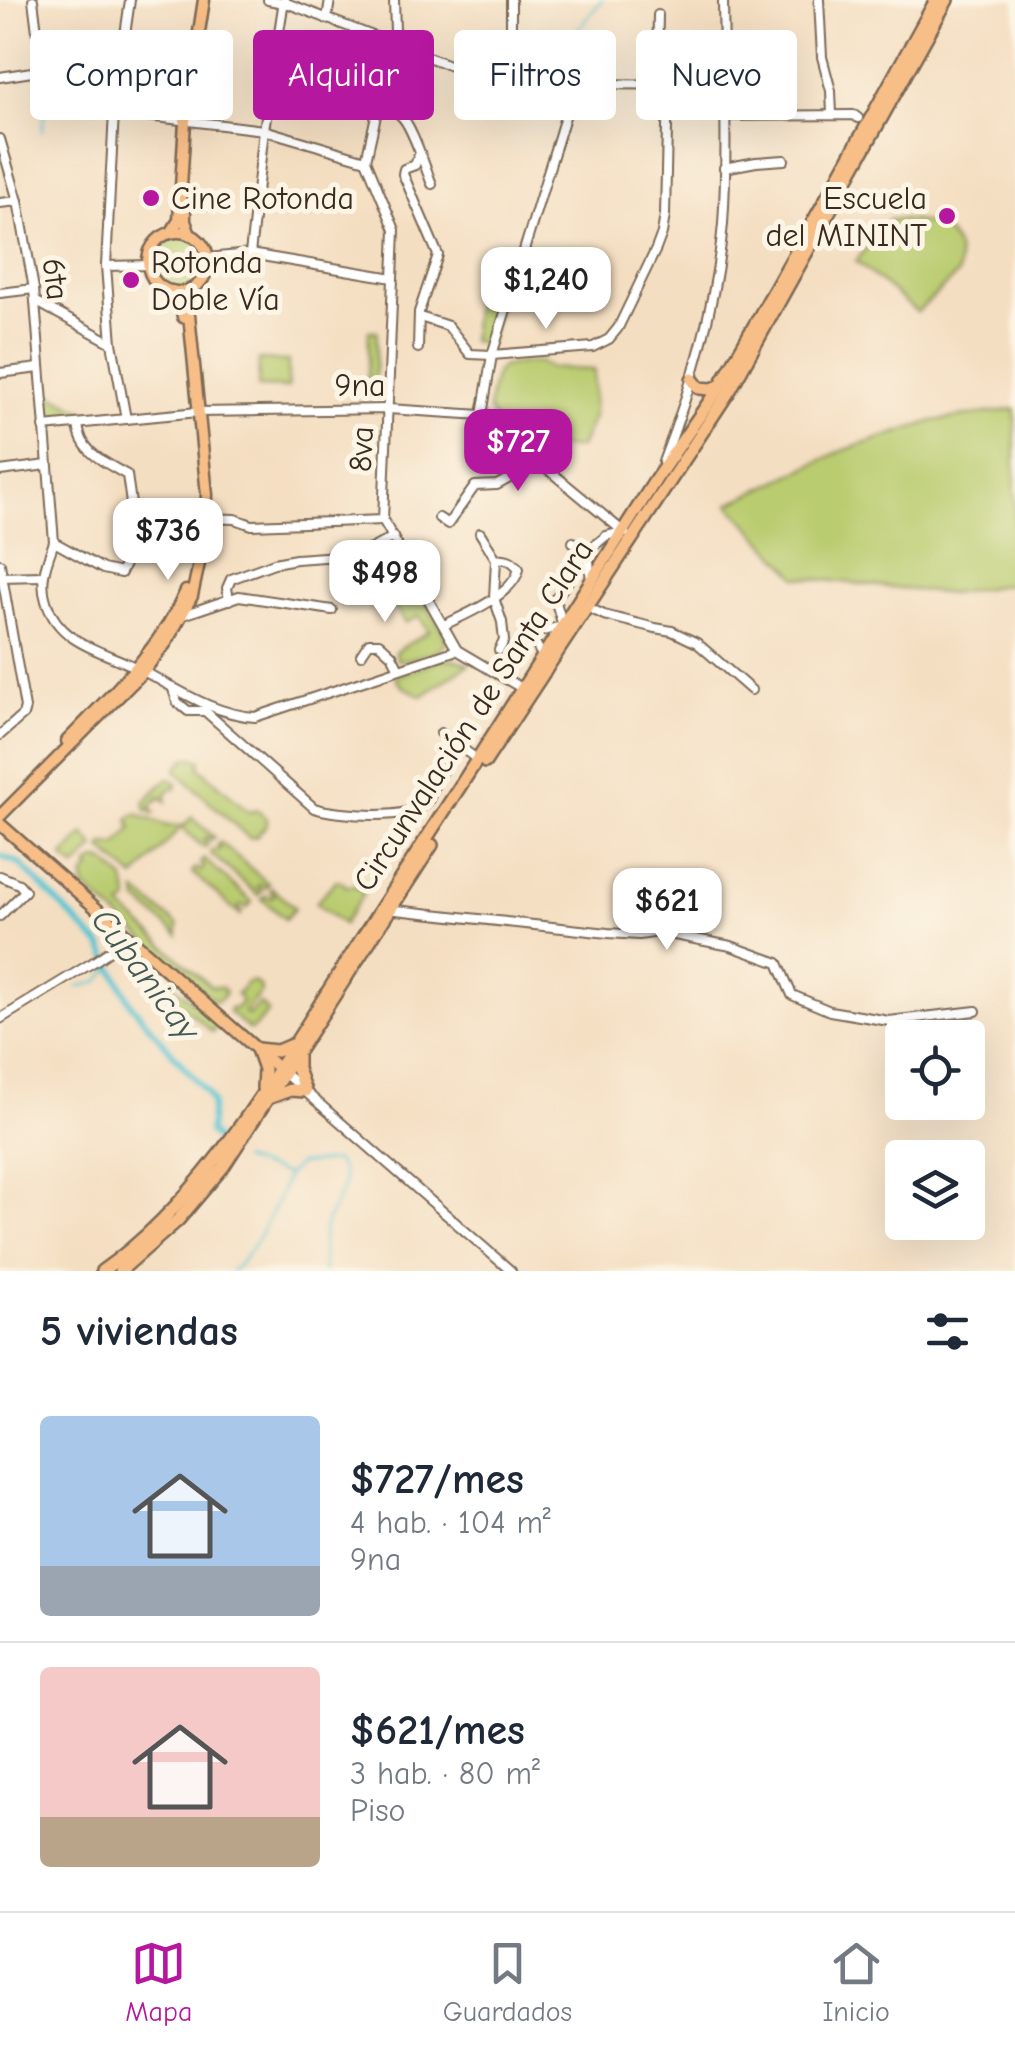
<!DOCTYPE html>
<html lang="es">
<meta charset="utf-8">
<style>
body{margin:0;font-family:"Comic Neue",sans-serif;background:#f6f6f7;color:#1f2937;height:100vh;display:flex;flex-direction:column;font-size:38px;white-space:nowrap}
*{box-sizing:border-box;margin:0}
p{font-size:32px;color:#747a83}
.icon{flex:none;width:55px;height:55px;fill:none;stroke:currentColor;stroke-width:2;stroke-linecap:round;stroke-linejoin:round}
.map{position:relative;height:1271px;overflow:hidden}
.drawer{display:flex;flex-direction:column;background:#fff;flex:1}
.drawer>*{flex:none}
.banner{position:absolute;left:30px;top:30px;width:955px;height:90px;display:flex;gap:20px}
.controls{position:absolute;left:885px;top:1020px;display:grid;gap:20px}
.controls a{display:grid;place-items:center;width:100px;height:100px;border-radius:10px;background:#fff;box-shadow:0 10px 40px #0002;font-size:50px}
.price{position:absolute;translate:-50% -85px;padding:0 22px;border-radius:20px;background:#fff;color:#222;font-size:32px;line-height:65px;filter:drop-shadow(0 2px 5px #0008)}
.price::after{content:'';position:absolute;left:50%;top:60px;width:30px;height:22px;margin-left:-15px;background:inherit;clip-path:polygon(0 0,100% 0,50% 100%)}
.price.active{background:#b5179e;color:#fff}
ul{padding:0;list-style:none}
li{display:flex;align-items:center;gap:30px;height:250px;padding:0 40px}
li+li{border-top:2px solid #e0e1e3}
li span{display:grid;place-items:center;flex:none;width:280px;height:200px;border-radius:10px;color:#555}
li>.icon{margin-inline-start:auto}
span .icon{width:120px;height:120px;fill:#fffc;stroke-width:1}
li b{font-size:42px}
h2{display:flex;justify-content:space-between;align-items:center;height:120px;padding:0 40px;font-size:42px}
.pill{padding:0 35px;border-radius:10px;background:#fff;box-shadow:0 10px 40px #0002;font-size:35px;line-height:90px}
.pill.active{background:#b5179e;color:#fff}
.tab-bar{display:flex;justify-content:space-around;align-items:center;height:140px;border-top:2px solid #e0e1e3;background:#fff;font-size:28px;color:#747a83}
.tab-bar a{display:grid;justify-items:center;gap:5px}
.tab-bar .active{color:#b5179e}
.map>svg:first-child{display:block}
</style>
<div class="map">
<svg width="1015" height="1271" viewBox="0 0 1015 1271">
<rect width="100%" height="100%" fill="#fcf5e5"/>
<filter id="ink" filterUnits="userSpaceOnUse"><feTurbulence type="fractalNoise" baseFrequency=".01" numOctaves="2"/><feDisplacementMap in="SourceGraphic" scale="20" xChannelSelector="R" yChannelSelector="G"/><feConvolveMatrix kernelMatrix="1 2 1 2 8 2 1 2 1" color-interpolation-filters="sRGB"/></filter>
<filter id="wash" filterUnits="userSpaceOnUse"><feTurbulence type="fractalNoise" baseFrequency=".0048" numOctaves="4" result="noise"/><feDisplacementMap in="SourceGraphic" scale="40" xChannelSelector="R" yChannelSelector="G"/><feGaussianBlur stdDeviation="2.25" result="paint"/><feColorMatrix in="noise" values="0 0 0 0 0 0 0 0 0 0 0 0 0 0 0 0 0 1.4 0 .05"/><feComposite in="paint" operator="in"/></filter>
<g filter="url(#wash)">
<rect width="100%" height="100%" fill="#f4dec1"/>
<g fill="#bacc6f" stroke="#7a7b46" stroke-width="2.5">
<polygon points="356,43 384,50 375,85 346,77"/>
<path d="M889 220C915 220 947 220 957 250 959 257 958 267 958 274L917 312 856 261Z"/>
<circle cx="179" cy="262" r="27"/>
<polygon points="485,257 509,262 489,344 471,341 474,309"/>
<polygon points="369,331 377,331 374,394 367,394"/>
<polygon points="259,360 288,361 288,388 258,387"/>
<path d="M540 362 549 368 594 370 593 417 580 448H529L494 419 488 409C498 361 491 366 540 362Z"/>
<polygon points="45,391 92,416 56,421 47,414"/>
<polygon points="1015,409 1015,583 951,594 797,577 729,504 839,452 933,421"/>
<path d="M392 546 445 636 446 642C437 656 414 657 398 661L395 652 429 631 419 616 405 623 389 596 388 590 408 579 406 575 399 579 383 551Z"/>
<polygon points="452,659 469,664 422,696 402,686 395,677 440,660"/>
<polygon points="187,757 199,759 201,761 199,767 249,812 257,810 267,819 267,824 256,837 249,838 177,772 177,767"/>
<polygon points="168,778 177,783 176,789 171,788 166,794 166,802 160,797 150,807 156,814 146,810 144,802"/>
<polygon points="137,814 167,826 182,826 135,878 101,848 104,845 117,845 132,828 128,819"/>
<polygon points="192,817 214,837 211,840 207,837 204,840 208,844 204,848 182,828"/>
<polygon points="84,834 95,847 76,868 63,857"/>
<polygon points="220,842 269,884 265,888 260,884 257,887 262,891 258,895 210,853 213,849 217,851 220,848 217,845"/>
<polygon points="204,859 252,902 247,908 242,905 238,908 242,913 240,915 192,872 196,868 201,871 204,867 200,863"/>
<polygon points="96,860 104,861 125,880 129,901 121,907 211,987 221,987 225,991 224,996 216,1002 84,887 84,876 91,869 88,866"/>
<polygon points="335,881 340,881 348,887 353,885 364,893 343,924 316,903"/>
<polygon points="272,888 295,908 285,919 262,899 266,895 271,898 274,895 270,891"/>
<polygon points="137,892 178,925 178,935 138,901"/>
<polygon points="166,981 169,981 216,1023 214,1031 212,1032 161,986"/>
<polygon points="252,981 260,986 261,992 244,1012 248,1015 259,1003 268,1012 253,1029 249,1030 229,1012 230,1008 235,1009 242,1002 236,994 246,983"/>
</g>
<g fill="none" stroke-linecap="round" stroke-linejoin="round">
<g stroke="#58c4d2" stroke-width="2.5">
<polyline points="546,68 602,0"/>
<polyline points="42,131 44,115 73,72"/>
<polyline points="77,987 98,982 111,968"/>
<path d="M241 1160 287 1175 299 1164 335 1161C356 1182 334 1199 327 1221 321 1237 322 1254 324 1271"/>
<polyline points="157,1270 160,1271"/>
<path d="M231 1271C252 1257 279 1200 287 1175"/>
</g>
<polyline stroke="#58c4d2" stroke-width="6" points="0,856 19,863 102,947 132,1006 207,1093 212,1103 209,1132 218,1143"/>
</g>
</g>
<g filter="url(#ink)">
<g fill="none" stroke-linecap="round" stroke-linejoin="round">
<g stroke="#7c6957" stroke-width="12">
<g id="minor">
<polyline points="33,0 42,71"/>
<polyline points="268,0 289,4 567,110"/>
<polyline points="819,0 822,57 831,91 832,115"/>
<polyline points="327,19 330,0"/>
<polyline points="0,77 89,63 121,65"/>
<polyline points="500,85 511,64 511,0"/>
<polyline points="532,97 575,84 724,85"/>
<path d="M378 107C386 109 395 110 401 116 412 125 425 168 432 184"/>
<polyline points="114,112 264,130 366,160"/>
<polyline points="725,116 854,115 858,118"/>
<path d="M0 139 18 201 34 289 54 542C47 562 39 579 46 601 59 644 101 650 135 667 174 686 210 714 255 717L457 650"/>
<polyline points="366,160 395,230 383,520 457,650 523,689"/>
<polyline points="366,160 395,31 394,0"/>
<polyline points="724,168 756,162 784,160"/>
<polyline points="0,203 18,201"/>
<polyline points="250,254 264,130 284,0"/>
<polyline points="207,258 250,254 393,278"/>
<polyline points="106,266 149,265"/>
<polyline points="0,293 34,289"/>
<polyline points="35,301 112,343"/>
<polyline points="420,317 448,326 470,354 492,355 593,347 609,339 618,328 656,249 662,233 665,215 668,84 657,69 658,15"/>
<polyline points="418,348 419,312 438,255 403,174 404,169 415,165 419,155"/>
<polyline points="0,373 39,368"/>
<polyline points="482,415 492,355 575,84"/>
<polyline points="126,419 112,343 106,266 114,112 130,0"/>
<polyline points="44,427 198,412 388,409 482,415 625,533"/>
<polyline points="501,459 510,466 516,474"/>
<path d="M663 462C692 386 716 305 723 224 728 149 724 74 723 0"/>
<polyline points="0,471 47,465"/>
<polyline points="201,518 235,519 252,525 383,520"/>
<polyline points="439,518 448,524 475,486 497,485 539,462"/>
<polyline points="480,533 496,559 494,598 502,622 504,641 499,650"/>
<path d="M54 542 103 569 121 573C139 539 132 512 127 475 105 462 80 453 78 424"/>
<polyline points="573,542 588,551"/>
<polyline points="0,564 25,708 23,715 0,735"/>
<polyline points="0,577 42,576"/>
<polyline points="591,581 588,551 606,536 621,532"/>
<polyline points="229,600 227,588 231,579 274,563 296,559 352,555 371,549 393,537"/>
<polyline points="587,607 604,615 655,628 672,631 697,643 751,690"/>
<polyline points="183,615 239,596 332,610"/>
<path d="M444 625C467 614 513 595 519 569 512 560 507 558 496 559"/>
<polyline points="361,655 369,643 379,643 392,655 399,669"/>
<polyline points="543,657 530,634 563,626 555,599 568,581"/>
<path d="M173 689 177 702 188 711H205L314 808C336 815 414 822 428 801 432 795 433 786 437 779 443 768 452 757 459 746"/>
<polyline points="441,733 478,760"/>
<polyline points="0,876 19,884 25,891 0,916"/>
<polyline points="386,909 608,933 639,935 659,932 731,946 778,963 792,995 830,1011 889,1021 976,1011"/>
<polyline points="0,1019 95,961 130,937"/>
<polyline points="284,1073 511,1271"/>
</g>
</g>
<g stroke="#7c6957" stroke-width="15">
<g id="major">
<polyline points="185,212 185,221 190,235"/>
<circle cx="178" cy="262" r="30"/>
<polyline points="171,233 179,220 185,121 204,0"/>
<path d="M172 291C180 299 181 306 183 317"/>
<path d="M67 741C111 695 160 650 186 591"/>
<polyline points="0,816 143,672 166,643 192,596 204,540 207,495 188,305 190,290"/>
<polyline points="0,824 284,1073"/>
</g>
</g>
<g stroke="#7c6957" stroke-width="16">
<g id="highway">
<polyline points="692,379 699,388 712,389 720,386"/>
<polyline points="485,762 730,390 947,0"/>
<polyline points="257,1049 264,1069 263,1088"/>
<polyline points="257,1049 277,1051 291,1045"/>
<polyline points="268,1098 290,1090 305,1091 297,1069 297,1056"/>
<path d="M102 1271C210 1196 282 1061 353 952 455 795 556 637 656 479L720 386 839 176 936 0"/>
<polyline points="120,1271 178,1220 223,1167 432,845"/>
</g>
</g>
<use href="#minor" stroke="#fff" stroke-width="8"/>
<use href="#major" stroke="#f7be87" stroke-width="10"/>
<use href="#highway" stroke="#f7be87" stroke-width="11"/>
</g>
</g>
<g fill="#b5179e" stroke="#fcf5e5" stroke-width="4">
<circle cx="151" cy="198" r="10"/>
<circle cx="947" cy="216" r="10"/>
<circle cx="131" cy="280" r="10"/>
</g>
<g text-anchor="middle" stroke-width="10" stroke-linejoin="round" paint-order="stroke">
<g font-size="32" fill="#3b2a1e" stroke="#fcf5e5" text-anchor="start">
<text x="171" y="209">Cine Rotonda</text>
<text x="927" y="209" text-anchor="end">Escuela<tspan x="927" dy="37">del MININT</tspan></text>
<text x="151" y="273">Rotonda<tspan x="151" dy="37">Doble Vía</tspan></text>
</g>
<g font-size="32" fill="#3b2a1e" stroke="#fcf5e5">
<text transform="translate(56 279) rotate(83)" y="11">6ta</text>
<text x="360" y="396">9na</text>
<text transform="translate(361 449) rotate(-87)" y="11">8va</text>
<text transform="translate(473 715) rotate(-57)" y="11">Circunvalación de Santa Clara</text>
</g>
<g font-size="35" font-style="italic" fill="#445854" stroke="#fcf5e5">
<text transform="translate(146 974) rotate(53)" y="12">Cubanicay</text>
</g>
</g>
</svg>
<div class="controls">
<a><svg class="icon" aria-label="locate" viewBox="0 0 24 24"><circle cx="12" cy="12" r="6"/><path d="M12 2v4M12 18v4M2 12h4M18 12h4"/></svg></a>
<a><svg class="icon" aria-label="layers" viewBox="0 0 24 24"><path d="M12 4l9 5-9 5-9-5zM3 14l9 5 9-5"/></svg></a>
</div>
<b class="price" style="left:546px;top:332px">$1,240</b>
<b class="price active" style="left:518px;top:494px">$727</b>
<b class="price" style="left:168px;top:583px">$736</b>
<b class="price" style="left:385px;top:625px">$498</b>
<b class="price" style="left:667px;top:953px">$621</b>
<div class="banner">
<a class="pill">Comprar</a>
<a class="pill active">Alquilar</a>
<a class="pill">Filtros</a>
<a class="pill">Nuevo</a>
</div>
</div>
<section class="drawer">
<h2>5 viviendas<svg class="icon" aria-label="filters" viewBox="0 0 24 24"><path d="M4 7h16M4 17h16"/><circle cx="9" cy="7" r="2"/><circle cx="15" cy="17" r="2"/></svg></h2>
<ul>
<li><span style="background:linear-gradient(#a9c7e8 75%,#9aa5b1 0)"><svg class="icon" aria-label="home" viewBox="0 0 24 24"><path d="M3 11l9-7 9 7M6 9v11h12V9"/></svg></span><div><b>$727/mes</b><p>4 hab. · 104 m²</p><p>9na</p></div></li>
<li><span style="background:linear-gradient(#f6c9c9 75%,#b9a48a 0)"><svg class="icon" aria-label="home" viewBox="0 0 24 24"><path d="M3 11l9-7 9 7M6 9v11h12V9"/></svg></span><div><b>$621/mes</b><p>3 hab. · 80 m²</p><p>Piso</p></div></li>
</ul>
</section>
<nav class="tab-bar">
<a class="active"><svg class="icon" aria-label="map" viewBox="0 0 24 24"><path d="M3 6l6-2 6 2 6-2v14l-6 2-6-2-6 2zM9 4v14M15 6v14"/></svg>Mapa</a>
<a><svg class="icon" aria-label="saved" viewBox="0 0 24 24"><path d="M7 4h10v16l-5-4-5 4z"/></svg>Guardados</a>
<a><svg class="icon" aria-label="home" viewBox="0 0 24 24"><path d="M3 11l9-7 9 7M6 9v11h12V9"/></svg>Inicio</a>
</nav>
